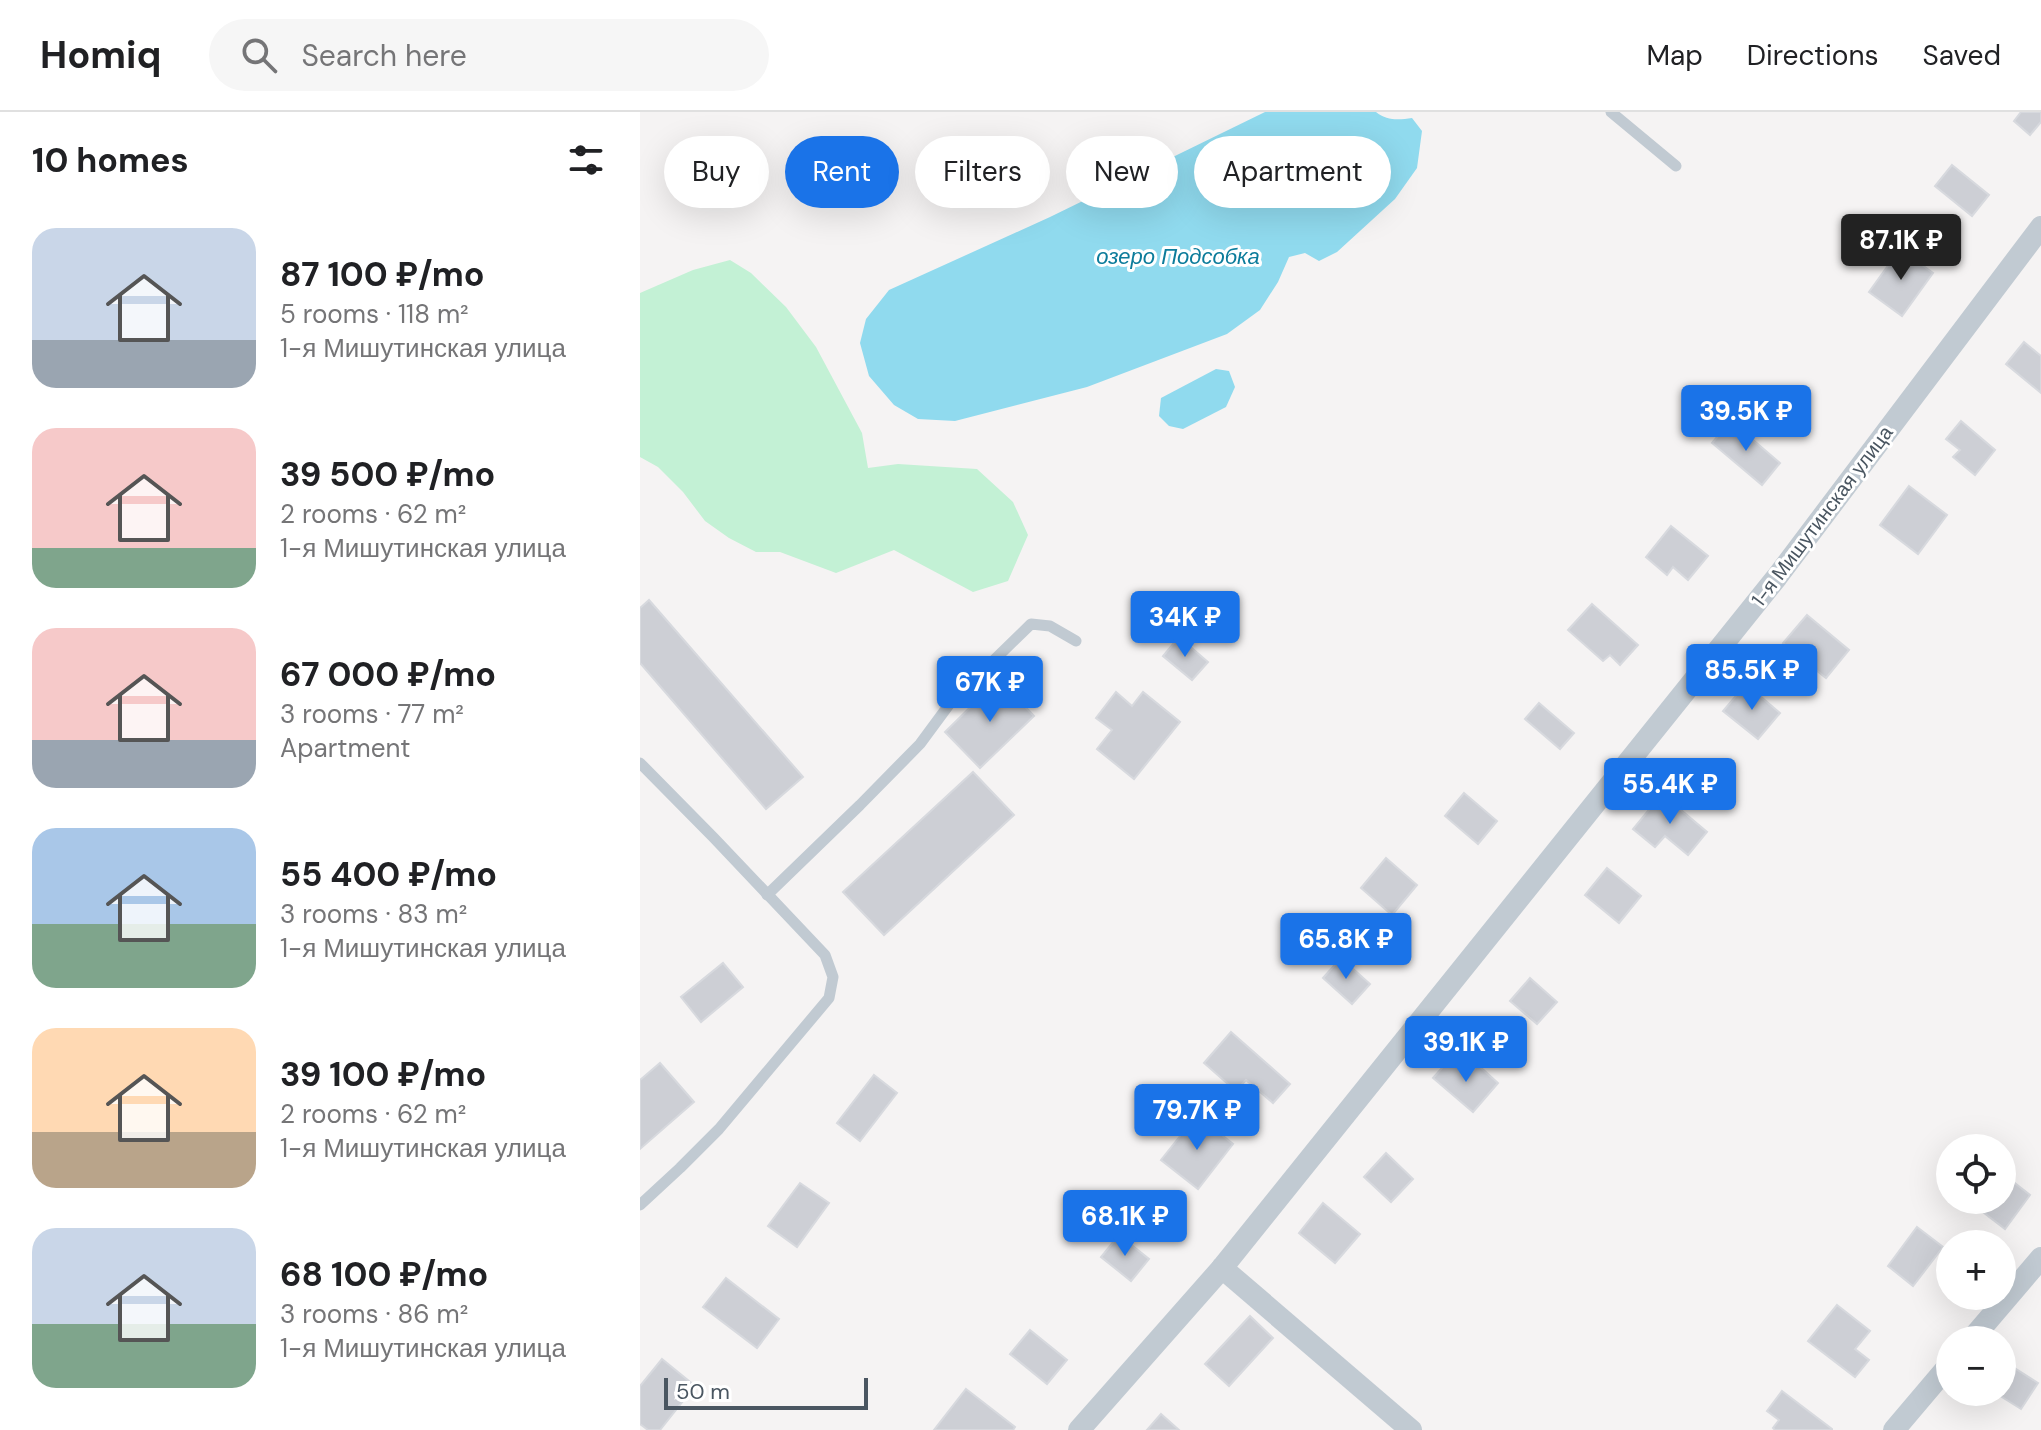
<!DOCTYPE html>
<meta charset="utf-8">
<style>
body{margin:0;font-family:"DM Sans",sans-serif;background:#f6f6f6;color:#202124;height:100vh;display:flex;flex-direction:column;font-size:30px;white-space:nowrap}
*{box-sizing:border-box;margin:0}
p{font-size:26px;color:#757577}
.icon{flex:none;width:44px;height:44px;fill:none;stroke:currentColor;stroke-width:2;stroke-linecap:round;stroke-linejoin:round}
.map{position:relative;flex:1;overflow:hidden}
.side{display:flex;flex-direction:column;background:#fff;width:640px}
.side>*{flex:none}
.guide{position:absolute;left:24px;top:24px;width:760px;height:72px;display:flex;gap:16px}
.fabs{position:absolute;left:1296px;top:1022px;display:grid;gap:16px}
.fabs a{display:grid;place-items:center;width:80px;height:80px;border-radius:50%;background:#fff;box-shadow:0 8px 32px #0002;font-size:40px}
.scale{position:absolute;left:24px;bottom:20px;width:204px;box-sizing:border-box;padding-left:8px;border:4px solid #4a5661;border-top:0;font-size:22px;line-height:28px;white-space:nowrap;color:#4a5661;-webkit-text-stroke:6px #fff;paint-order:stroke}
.price{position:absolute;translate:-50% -68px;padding:0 18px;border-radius:8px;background:#1a73e8;color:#fff;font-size:26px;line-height:52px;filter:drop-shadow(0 2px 4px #0008)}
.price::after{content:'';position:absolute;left:50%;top:48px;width:24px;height:18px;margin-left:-12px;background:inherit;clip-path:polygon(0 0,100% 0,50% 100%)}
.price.on{background:#222;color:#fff}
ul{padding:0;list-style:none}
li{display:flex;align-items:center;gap:24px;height:200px;padding:0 32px}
li span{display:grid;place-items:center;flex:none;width:224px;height:160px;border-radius:24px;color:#555}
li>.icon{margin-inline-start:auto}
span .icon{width:96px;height:96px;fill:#fffc;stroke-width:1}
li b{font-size:34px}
h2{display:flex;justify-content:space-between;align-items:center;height:96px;padding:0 32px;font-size:34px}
.tag{padding:0 28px;border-radius:36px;background:#fff;box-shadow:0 8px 32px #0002;font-size:28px;line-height:72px}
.tag.on{background:#1a73e8;color:#fff}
header{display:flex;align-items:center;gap:48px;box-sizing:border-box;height:112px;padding:0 40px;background:#fff;border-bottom:2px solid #e0e0e0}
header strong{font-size:38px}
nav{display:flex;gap:44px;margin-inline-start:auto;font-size:28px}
.search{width:560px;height:72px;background:#f6f6f6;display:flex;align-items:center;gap:20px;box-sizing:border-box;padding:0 28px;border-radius:44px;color:#757577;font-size:30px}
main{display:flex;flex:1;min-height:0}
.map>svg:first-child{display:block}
</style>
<header>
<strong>Homiq</strong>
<div class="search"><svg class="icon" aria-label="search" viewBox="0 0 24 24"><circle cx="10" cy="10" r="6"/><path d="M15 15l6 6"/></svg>Search here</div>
<nav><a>Map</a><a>Directions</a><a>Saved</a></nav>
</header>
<main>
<section class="side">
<h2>10 homes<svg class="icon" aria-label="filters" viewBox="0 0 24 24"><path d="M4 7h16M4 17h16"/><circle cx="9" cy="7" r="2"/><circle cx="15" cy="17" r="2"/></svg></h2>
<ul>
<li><span style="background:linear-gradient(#c9d6e8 70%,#9aa5b1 0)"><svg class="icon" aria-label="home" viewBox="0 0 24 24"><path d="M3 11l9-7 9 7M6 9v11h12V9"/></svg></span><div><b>87 100 ₽/mo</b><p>5 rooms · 118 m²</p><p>1-я Мишутинская улица</p></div></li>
<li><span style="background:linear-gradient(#f6c9c9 75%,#7fa58c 0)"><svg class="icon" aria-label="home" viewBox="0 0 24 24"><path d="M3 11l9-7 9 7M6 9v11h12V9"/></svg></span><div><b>39 500 ₽/mo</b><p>2 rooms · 62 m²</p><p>1-я Мишутинская улица</p></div></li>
<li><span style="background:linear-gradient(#f6c9c9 70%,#9aa5b1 0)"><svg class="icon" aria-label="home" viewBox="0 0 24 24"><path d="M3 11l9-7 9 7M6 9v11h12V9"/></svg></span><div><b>67 000 ₽/mo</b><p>3 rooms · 77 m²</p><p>Apartment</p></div></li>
<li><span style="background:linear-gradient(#a9c7e8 60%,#7fa58c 0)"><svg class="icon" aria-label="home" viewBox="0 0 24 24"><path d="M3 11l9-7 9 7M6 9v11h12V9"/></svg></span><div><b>55 400 ₽/mo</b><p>3 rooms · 83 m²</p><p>1-я Мишутинская улица</p></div></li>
<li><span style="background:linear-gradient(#ffd9b3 65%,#b9a48a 0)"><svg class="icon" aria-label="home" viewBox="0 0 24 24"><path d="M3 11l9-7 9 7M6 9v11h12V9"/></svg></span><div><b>39 100 ₽/mo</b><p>2 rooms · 62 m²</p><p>1-я Мишутинская улица</p></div></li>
<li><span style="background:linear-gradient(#c9d6e8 60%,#7fa58c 0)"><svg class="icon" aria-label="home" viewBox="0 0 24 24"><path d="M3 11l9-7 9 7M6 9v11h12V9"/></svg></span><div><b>68 100 ₽/mo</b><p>3 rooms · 86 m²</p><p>1-я Мишутинская улица</p></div></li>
</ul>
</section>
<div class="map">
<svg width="1401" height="1318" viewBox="0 0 1401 1318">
<rect width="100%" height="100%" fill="#f5f3f3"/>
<polygon fill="#c3f1d5" points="90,148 111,161 146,195 176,235 222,321 228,356 258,352 337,357 373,390 388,423 368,469 333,480 254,438 196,461 140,440 116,440 89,426 65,409 43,380 18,355 0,345 0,181 53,158"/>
<g fill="#90daee">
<path d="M625 0H736C747 9 759 8 772 6L782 19 777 56 755 87 697 140 679 149 665 141 649 145 638 170 620 198 587 222 447 275 315 309 278 307 254 293 229 264 220 231 226 207 249 178 410 105Z"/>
<polygon points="576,257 589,259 595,275 586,295 543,317 529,314 519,304 521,286"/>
</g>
<g fill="#cdcfd5" stroke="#d7d9de" stroke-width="2">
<polygon points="1381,0 1401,0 1401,10 1390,23 1374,9"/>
<polygon points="1312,53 1349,83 1332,104 1295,74"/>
<polygon points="1260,137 1293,161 1262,204 1229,180"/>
<polygon points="1384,230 1401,244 1401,281 1366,252"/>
<polygon points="1091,309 1140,351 1122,373 1072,331"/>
<polygon points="1321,309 1355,338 1335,363 1313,345 1320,338 1306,327"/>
<polygon points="1269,374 1307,403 1278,442 1240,413"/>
<polygon points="1031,414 1068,444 1048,468 1033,455 1027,463 1006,445"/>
<polygon points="9,488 163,665 126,697 0,551 0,496"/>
<polygon points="952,492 998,533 980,553 970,543 963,549 928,518"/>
<polygon points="1167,503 1209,538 1186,566 1143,531"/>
<polygon points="539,525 568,550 552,568 523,544"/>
<polygon points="359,567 394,604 340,656 305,620"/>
<polygon points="1106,572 1140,601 1118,627 1083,599"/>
<polygon points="476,580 492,594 503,580 540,610 494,667 457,637 472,618 456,606"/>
<polygon points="899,591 934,621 920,637 885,607"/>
<polygon points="333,660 374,703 244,823 203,780"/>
<polygon points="824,681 857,709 838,732 805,704"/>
<polygon points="1022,682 1067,720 1048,743 1025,724 1015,735 993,717"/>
<polygon points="746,746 777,773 752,803 721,776"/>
<polygon points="967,756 1001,784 979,811 945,783"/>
<polygon points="701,846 730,872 712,892 683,866"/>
<polygon points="83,851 103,875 61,910 41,885"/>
<polygon points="890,866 917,890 897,912 870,889"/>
<polygon points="591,920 650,972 633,991 606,968 596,979 564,951"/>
<polygon points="811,946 829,963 838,953 858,971 833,1000 793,966"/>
<polygon points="20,951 54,990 0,1037 0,968"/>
<polygon points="234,963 257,981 220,1029 197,1011"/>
<polygon points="557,1003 593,1032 558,1077 521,1048"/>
<polygon points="746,1041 773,1067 751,1090 724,1065"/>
<polygon points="1362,1061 1390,1083 1365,1117 1339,1097 1346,1088 1362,1088"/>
<polygon points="160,1071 189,1091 157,1135 128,1114"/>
<polygon points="683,1091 720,1122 695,1151 659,1121"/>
<polygon points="1277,1115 1303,1135 1273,1174 1248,1154"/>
<polygon points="479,1123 509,1147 491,1169 461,1145"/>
<polygon points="86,1166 139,1207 117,1236 63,1195"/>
<polygon points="1197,1193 1230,1219 1215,1237 1229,1248 1215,1265 1168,1229"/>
<polygon points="610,1204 633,1226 589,1274 565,1252"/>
<polygon points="390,1218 427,1248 407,1272 370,1242"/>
<polygon points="22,1247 55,1274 20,1318 8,1318 0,1312 0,1274"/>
<polygon points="1362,1248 1398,1271 1381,1297 1354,1280 1362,1280"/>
<polygon points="326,1277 375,1315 373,1318 294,1318"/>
<polygon points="1142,1279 1192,1317 1192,1318 1135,1318 1133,1316 1139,1308 1127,1299"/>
<polygon points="521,1302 539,1318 507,1318"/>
</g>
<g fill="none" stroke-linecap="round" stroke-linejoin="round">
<g stroke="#c1cad2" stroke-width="11">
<polyline points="971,0 1036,54"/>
<polyline points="0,651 74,726 185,843 193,865 189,886 79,1017 40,1056 0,1093"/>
<polyline points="127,783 220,693 280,632 311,590 391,512 410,514 436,529"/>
</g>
<g stroke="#c1cad2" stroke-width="22">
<polyline points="582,1156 771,1318"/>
<polyline points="1331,1228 1401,1146"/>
<polyline points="439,1318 582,1156 1137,465 1401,115"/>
<polyline points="1254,1318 1310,1252"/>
</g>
</g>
<g text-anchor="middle" stroke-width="6" stroke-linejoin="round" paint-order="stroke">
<g font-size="20" fill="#4a5661" stroke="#fff">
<text transform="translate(1182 404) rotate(-53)" y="7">1-я Мишутинская улица</text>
</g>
<g font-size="22" font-style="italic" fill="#0c7c9b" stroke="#fff">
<text x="538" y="152">озеро Подсобка</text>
</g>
</g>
</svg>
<div class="fabs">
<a><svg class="icon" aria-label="locate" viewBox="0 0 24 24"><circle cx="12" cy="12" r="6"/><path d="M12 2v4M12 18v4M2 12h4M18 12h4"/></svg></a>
<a>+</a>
<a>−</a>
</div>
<div class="scale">50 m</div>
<b class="price on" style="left:1261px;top:170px">87.1K ₽</b>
<b class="price" style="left:1106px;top:341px">39.5K ₽</b>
<b class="price" style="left:545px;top:547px">34K ₽</b>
<b class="price" style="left:1112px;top:600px">85.5K ₽</b>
<b class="price" style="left:350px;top:612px">67K ₽</b>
<b class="price" style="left:1030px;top:714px">55.4K ₽</b>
<b class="price" style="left:706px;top:869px">65.8K ₽</b>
<b class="price" style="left:826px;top:972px">39.1K ₽</b>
<b class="price" style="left:557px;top:1040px">79.7K ₽</b>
<b class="price" style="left:485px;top:1146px">68.1K ₽</b>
<div class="guide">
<a class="tag">Buy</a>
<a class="tag on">Rent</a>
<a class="tag">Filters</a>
<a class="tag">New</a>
<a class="tag">Apartment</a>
</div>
</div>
</main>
